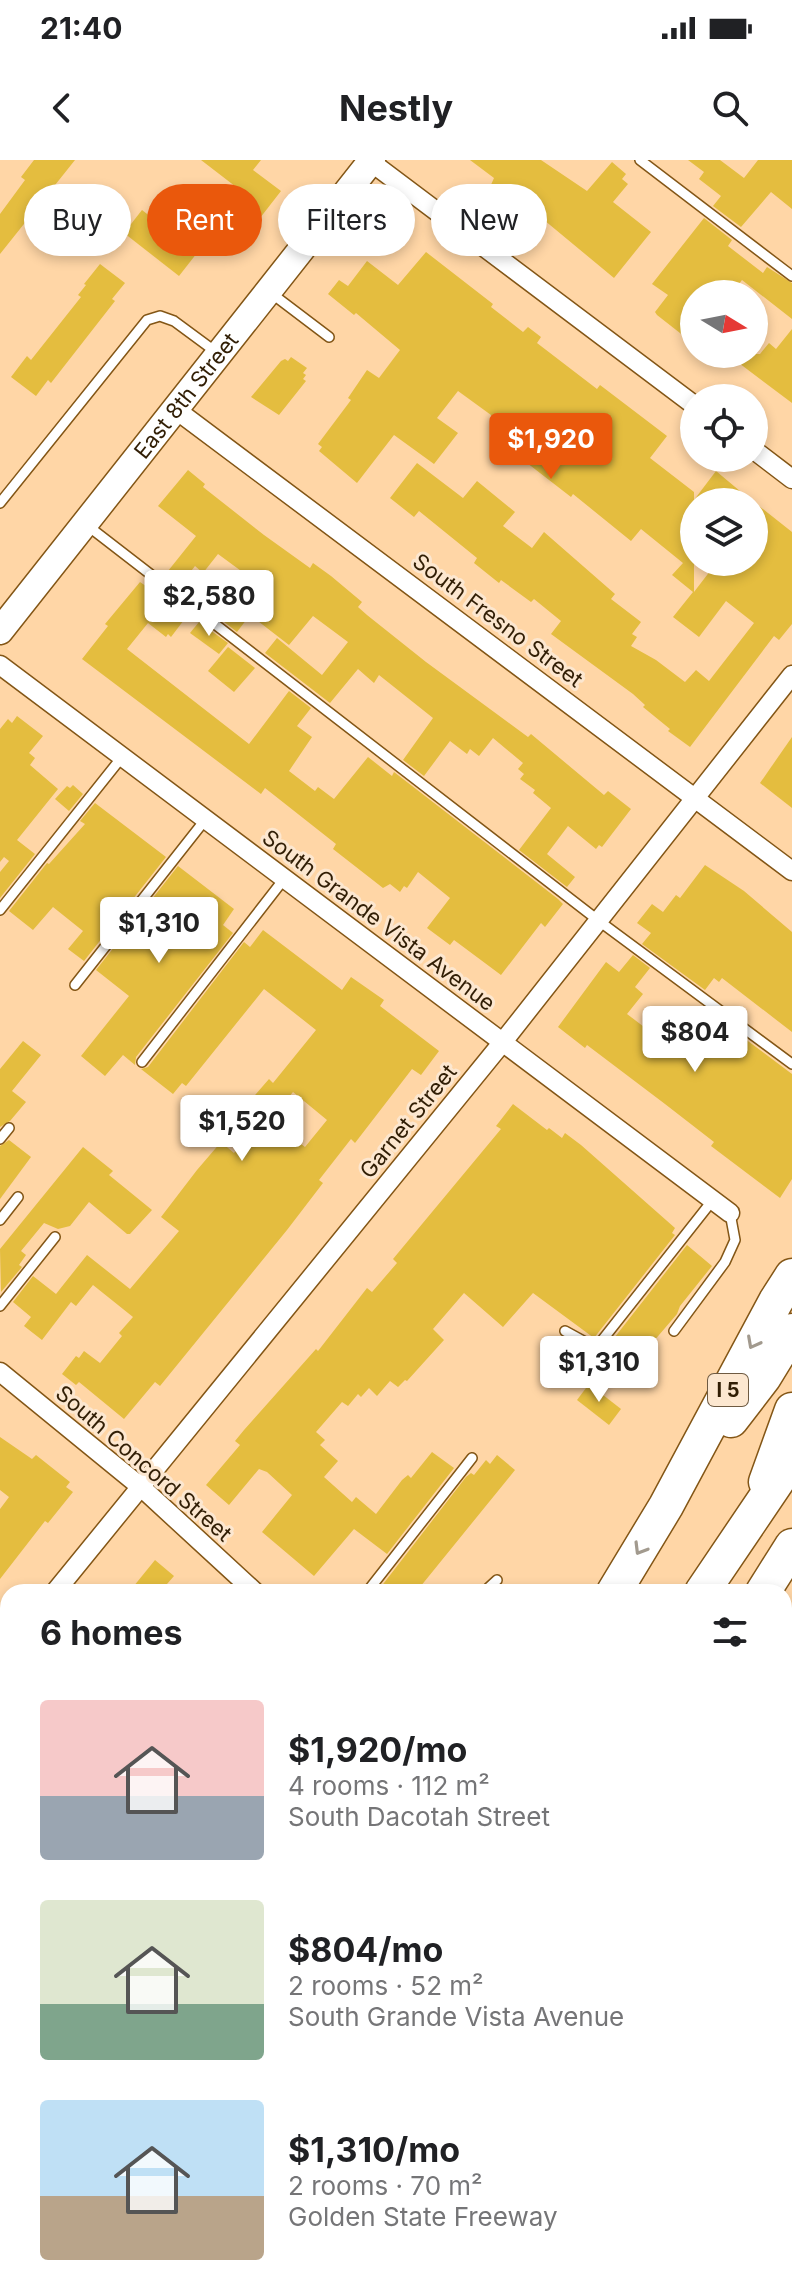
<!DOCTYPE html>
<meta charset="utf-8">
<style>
body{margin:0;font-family:Inter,sans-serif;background:#f6f6f6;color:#202124;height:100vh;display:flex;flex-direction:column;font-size:30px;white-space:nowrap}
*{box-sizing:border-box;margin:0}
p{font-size:26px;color:#757577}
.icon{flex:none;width:44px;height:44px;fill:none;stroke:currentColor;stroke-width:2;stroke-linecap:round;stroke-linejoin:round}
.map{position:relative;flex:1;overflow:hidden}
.side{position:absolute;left:0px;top:1424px;width:792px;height:712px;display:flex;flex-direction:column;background:#fff;border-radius:24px 24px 0 0;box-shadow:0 4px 12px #0003}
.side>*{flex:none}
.guide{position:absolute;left:24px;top:24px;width:744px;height:72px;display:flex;gap:16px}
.needle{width:52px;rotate:100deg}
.controls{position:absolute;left:680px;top:120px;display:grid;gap:16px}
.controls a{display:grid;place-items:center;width:88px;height:88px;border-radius:50%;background:#fff;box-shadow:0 4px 12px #0003;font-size:40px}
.price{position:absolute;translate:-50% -68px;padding:0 18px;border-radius:8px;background:#fff;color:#222;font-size:26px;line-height:52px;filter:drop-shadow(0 2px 4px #0008)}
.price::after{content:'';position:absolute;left:50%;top:48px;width:24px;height:18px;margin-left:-12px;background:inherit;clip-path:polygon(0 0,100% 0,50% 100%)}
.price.active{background:#ea580c;color:#fff}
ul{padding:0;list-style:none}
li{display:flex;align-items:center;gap:24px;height:200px;padding:0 40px}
li span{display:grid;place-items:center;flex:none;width:224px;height:160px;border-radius:8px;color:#555}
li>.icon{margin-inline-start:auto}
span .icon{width:96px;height:96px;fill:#fffc;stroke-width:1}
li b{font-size:34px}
h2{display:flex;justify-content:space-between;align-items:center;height:96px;padding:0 40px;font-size:34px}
.pill{padding:0 28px;border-radius:36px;background:#fff;box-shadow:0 4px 12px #0003;font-size:28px;line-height:72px}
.pill.active{background:#ea580c;color:#fff}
.status{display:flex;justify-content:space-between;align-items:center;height:56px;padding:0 40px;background:#fff;direction:ltr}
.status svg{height:22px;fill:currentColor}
header{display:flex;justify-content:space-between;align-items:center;height:104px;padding:0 40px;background:#fff;font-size:36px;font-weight:700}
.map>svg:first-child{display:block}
</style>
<div class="status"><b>21:40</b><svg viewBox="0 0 49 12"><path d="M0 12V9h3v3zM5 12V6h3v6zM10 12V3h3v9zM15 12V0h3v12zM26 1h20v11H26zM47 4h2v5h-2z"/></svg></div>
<header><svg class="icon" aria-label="back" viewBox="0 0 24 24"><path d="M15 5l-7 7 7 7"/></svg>Nestly<svg class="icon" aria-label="search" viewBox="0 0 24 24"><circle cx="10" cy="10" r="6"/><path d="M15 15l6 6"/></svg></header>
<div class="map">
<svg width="792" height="2136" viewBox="0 0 792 2136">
<rect width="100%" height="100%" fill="#ffd6a6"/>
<polygon fill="#d6a467" points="379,2128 569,2128 563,2136 554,2136 548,2132 545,2136 373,2136"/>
<g fill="#e4bd3f" fill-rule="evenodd">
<polygon points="34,0 75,0 0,94 0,54 25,20 21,17"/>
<polygon points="201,0 261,0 253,10 281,31 250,71 228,55 233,48 229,45 240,30"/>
<polygon points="470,0 541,0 587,31 612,2 626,14 622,19 628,24 613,42 651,72 614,118 544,60 511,37 509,41 490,27 494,18"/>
<polygon points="688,0 720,0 744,18 758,0 792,0 792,49 771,32 741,67 713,46 721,36 699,19 704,12"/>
<polygon points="142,50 197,93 179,116 124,73"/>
<polygon points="704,58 732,80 728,86 763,113 767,107 792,123 792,159 742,120 731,134 694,134 694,184 657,155 655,152 668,135 652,124"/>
<polygon points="426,92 493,144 491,147 523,172 528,167 541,177 537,183 597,229 600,225 667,276 650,298 694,332 694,340 716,311 753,342 694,342 694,432 717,402 754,402 754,342 792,372 792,464 779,480 774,476 690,587 668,571 670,569 643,547 645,545 633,534 551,474 561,461 534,439 531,442 501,420 499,423 474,403 477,398 419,351 414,357 390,338 417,303 463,338 477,321 515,352 503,366 532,388 544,372 615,434 611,439 641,462 632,474 637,477 631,486 656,500 685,522 696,510 709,521 754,463 726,441 699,477 673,457 693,432 672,415 683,403 641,369 631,381 573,334 571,337 492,276 502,263 458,231 437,258 458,273 434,304 394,275 357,323 319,291 322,287 318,284 351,240 348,238 367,210 379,218 400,190 356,153 354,155 328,134 339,120 348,126 367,101 398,125"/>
<polygon points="100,104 125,123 112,139 115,141 51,223 48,220 36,236 11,217 27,196 31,200 81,137 78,135 86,125 84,124"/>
<polygon points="792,169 792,243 727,194 760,194 769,183 776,189"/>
<polygon points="291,197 307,208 303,213 306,215 303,219 306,221 279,255 251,237 281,201 285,199 288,201"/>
<polygon points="188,310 205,324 203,327 264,375 310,408 313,403 331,416 362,442 358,447 367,455 426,502 528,577 531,574 604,635 608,631 631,649 602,687 599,685 596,689 568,666 547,694 575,717 567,727 519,690 551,648 533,633 535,630 520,619 524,614 518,609 523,603 493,578 479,596 470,589 467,594 450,581 424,616 403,600 433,558 379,515 374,523 358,509 330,543 265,493 277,478 322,515 348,482 313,456 289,485 250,455 237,472 209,450 217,440 229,449 252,419 218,394 203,413 195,406 179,427 164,416 196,376 158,346"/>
<polygon points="140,422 153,431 155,427 169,438 167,441 187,456 171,477 168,474 166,477 148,463 127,489 249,584 289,531 311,548 297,566 312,577 289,611 315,631 318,627 334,639 368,597 392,616 394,612 558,739 563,744 545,767 541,763 501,815 454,780 450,785 427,768 450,738 418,712 407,728 404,726 400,732 390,724 383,728 333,689 336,684 265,628 261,634 82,499 108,466 105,464"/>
<polygon points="199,462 228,483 219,494 190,473"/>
<polygon points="228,487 255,508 234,532 208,511"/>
<polygon points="17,556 43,576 29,593 35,598 30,605 58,629 17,680 35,694 0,738 0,712 9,701 4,697 0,702 0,569 8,559 12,563"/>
<polygon points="792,577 792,648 760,623"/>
<polygon points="73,625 83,634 69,651 55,639 67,626 70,628"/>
<polygon points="95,643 166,697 84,801 68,789 83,771 53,747 33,770 9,751 47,703 49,704 85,664 80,661"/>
<polygon points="705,705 744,731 792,772 792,872 722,818 719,822 714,818 705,830 642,784 651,773 637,763 652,744 663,752 676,735 680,738"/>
<polygon points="178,706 234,749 223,765 233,773 136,897 135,905 123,895 105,916 81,896 129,836 96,810"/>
<path d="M263 770 342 830 351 817 384 840 380 846 439 891 421 915 412 909 355 983 351 979 319 1020 323 1023 287 1070 160 1226 155 1222 124 1259 79 1222 76 1225 62 1214 76 1196 79 1198 84 1191 100 1203 122 1176 119 1173 133 1157 93 1125 76 1146 71 1142 42 1180 24 1166 31 1157 13 1142 33 1116 56 1134 87 1095 130 1129 179 1071 161 1057 197 1010 221 982 234 993 259 964 242 950 269 919 273 923 316 870 264 829 186 926 182 923 173 934 141 909 148 907 244 782 250 787ZM293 932 327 960 305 987 270 960Z"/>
<polygon points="633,795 650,808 635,827 643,834 627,854 652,873 668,881 695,846 727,871 729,867 792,914 792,1019 780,1038 711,986 714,982 665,944 587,885 585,888 558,867 606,802 619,812"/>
<polygon points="23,881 41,895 12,931 26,942 10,961 0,967 0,909"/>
<polygon points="513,944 547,970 549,968 562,978 565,973 581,985 675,1068 672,1073 675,1075 594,1178 533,1133 503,1167 464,1133 433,1169 444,1180 407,1221 405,1220 398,1227 390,1221 377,1236 369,1228 361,1237 358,1234 348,1246 342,1242 316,1272 325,1280 320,1285 338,1301 324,1317 352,1342 356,1337 376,1354 402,1320 408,1315 411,1318 432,1292 454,1308 387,1394 354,1369 314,1416 262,1372 292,1335 267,1312 259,1309 229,1345 206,1325 240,1285 235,1281 244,1270 316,1189 318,1191 367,1128 372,1132 397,1103 393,1099 501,969 496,966"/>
<polygon points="9,980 31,997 0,1039 0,986"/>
<polygon points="83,987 113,1011 109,1015 152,1050 130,1074 127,1074 89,1042 70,1066 58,1069 44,1063 21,1091 26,1095 19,1105 22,1107 1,1132 0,1089"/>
<polygon points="687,1085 712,1106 680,1146 677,1154 635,1203 611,1182"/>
<polygon points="589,1224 621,1249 609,1265 577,1240"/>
<polygon points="0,1277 32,1299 36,1295 70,1322 66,1327 73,1332 48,1363 45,1361 0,1419 0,1349 9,1337 0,1330"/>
<polygon points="497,1295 515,1310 416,1432 377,1432 466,1317 471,1313 474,1315 486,1300 490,1304"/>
<polygon points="155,1400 174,1416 160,1432 129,1432"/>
</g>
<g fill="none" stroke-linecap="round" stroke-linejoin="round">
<g stroke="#835616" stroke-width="12">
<g id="lane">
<polyline points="640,0 792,116"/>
<polyline points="271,133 329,177"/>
<polyline points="0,343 147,160 160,156 174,161 216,192"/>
<polyline points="88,366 599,761 792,904"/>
<polyline points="0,750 122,597"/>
<polyline points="75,825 205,660"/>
<polyline points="142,902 284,719"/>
<polyline points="0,979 9,968"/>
<polyline points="0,1060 18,1037"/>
<polyline points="0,1146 55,1077"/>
<polyline points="565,1171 596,1188 712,1041"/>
<polyline points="674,1171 725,1102 735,1080 730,1053"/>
<polyline points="367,1432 472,1298"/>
<polyline points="484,1432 497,1420"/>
<polyline points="784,1601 792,1609"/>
</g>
</g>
<g stroke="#835616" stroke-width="21">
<g id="street">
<polyline points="371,2 694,245"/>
<polyline points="175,249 792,711"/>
<polyline points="754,290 792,319"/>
<polyline points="0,505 730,1053"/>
<polyline points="0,1212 141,1327 255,1432"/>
<polyline points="55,1432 502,883 792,515"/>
<polyline points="0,1500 8,1490"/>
<polyline points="784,1535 792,1525"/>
<polyline points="784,1868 792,1875"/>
<polyline points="0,2008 8,1998"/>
<polyline points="313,2136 319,2128"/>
</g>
</g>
<g stroke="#835616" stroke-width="29">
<g id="secondary">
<path id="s1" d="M0 471 372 0"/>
<polyline points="0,2127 12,2136"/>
</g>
</g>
<g stroke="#835616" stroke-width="37">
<g id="highway">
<polyline points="731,1260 764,1217 792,1171"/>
<polyline points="766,1322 792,1250"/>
<polyline points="614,1432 666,1346 776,1141 792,1116"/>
<polyline points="702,1432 792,1299"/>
<polyline points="763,1432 792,1386"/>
<polyline points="111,2136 118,2128"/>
<polyline points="196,2136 202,2128"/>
</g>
</g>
<use href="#lane" stroke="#fff" stroke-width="9"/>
<use href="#street" stroke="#fff" stroke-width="18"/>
<use href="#secondary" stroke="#fff" stroke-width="26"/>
<use href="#highway" stroke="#fff" stroke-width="34"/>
</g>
<defs><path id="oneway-chevron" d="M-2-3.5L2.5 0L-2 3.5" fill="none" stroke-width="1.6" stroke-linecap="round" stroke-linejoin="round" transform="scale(2)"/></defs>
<g stroke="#a29a8e">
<use href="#oneway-chevron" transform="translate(753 1183) rotate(118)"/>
<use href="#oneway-chevron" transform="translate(640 1389) rotate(121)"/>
</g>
<g text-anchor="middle" stroke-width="6" stroke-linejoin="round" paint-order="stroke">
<rect fill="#fce7d0" stroke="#6e5a42" stroke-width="2" x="708" y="1214" width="40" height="32" rx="6"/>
<g font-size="20" font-weight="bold" fill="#311e05">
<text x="728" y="1237">I 5</text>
</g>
<g font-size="22" fill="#311e05" stroke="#fce7d0">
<text dy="8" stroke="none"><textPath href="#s1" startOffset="300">East 8th Street</textPath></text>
<text transform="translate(498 460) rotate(37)" y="8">South Fresno Street</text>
<text transform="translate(379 760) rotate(37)" y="8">South Grande Vista Avenue</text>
<text transform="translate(408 961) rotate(-51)" y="8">Garnet Street</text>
<text transform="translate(144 1303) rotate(41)" y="8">South Concord Street</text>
</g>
</g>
</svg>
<div class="controls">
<a><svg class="needle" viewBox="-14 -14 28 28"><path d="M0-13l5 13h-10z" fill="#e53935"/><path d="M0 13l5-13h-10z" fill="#757577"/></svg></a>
<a><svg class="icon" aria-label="locate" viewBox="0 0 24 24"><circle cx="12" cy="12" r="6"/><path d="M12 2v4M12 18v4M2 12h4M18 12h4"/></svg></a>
<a><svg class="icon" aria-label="layers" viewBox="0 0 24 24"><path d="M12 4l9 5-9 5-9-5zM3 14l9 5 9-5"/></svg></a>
</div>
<b class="price active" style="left:551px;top:321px">$1,920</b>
<b class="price" style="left:209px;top:478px">$2,580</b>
<b class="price" style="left:159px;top:805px">$1,310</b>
<b class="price" style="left:695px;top:914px">$804</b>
<b class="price" style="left:242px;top:1003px">$1,520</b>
<b class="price" style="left:599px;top:1244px">$1,310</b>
<div class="guide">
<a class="pill">Buy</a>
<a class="pill active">Rent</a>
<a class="pill">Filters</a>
<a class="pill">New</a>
</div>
<section class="side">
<h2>6 homes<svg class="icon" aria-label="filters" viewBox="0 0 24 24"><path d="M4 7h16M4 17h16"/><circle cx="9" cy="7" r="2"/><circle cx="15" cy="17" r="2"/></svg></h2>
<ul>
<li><span style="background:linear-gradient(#f6c9c9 60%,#9aa5b1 0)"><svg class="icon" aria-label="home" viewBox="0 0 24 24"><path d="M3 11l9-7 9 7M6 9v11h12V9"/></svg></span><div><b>$1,920/mo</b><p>4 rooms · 112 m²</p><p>South Dacotah Street</p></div></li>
<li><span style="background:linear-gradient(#dfe7d0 65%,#7fa58c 0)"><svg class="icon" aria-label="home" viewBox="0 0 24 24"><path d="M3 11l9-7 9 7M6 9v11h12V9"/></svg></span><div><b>$804/mo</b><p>2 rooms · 52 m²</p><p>South Grande Vista Avenue</p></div></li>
<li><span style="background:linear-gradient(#bfe0f5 60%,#b9a48a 0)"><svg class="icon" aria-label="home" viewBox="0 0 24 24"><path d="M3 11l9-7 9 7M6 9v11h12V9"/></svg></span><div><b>$1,310/mo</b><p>2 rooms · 70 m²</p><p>Golden State Freeway</p></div></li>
</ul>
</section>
</div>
